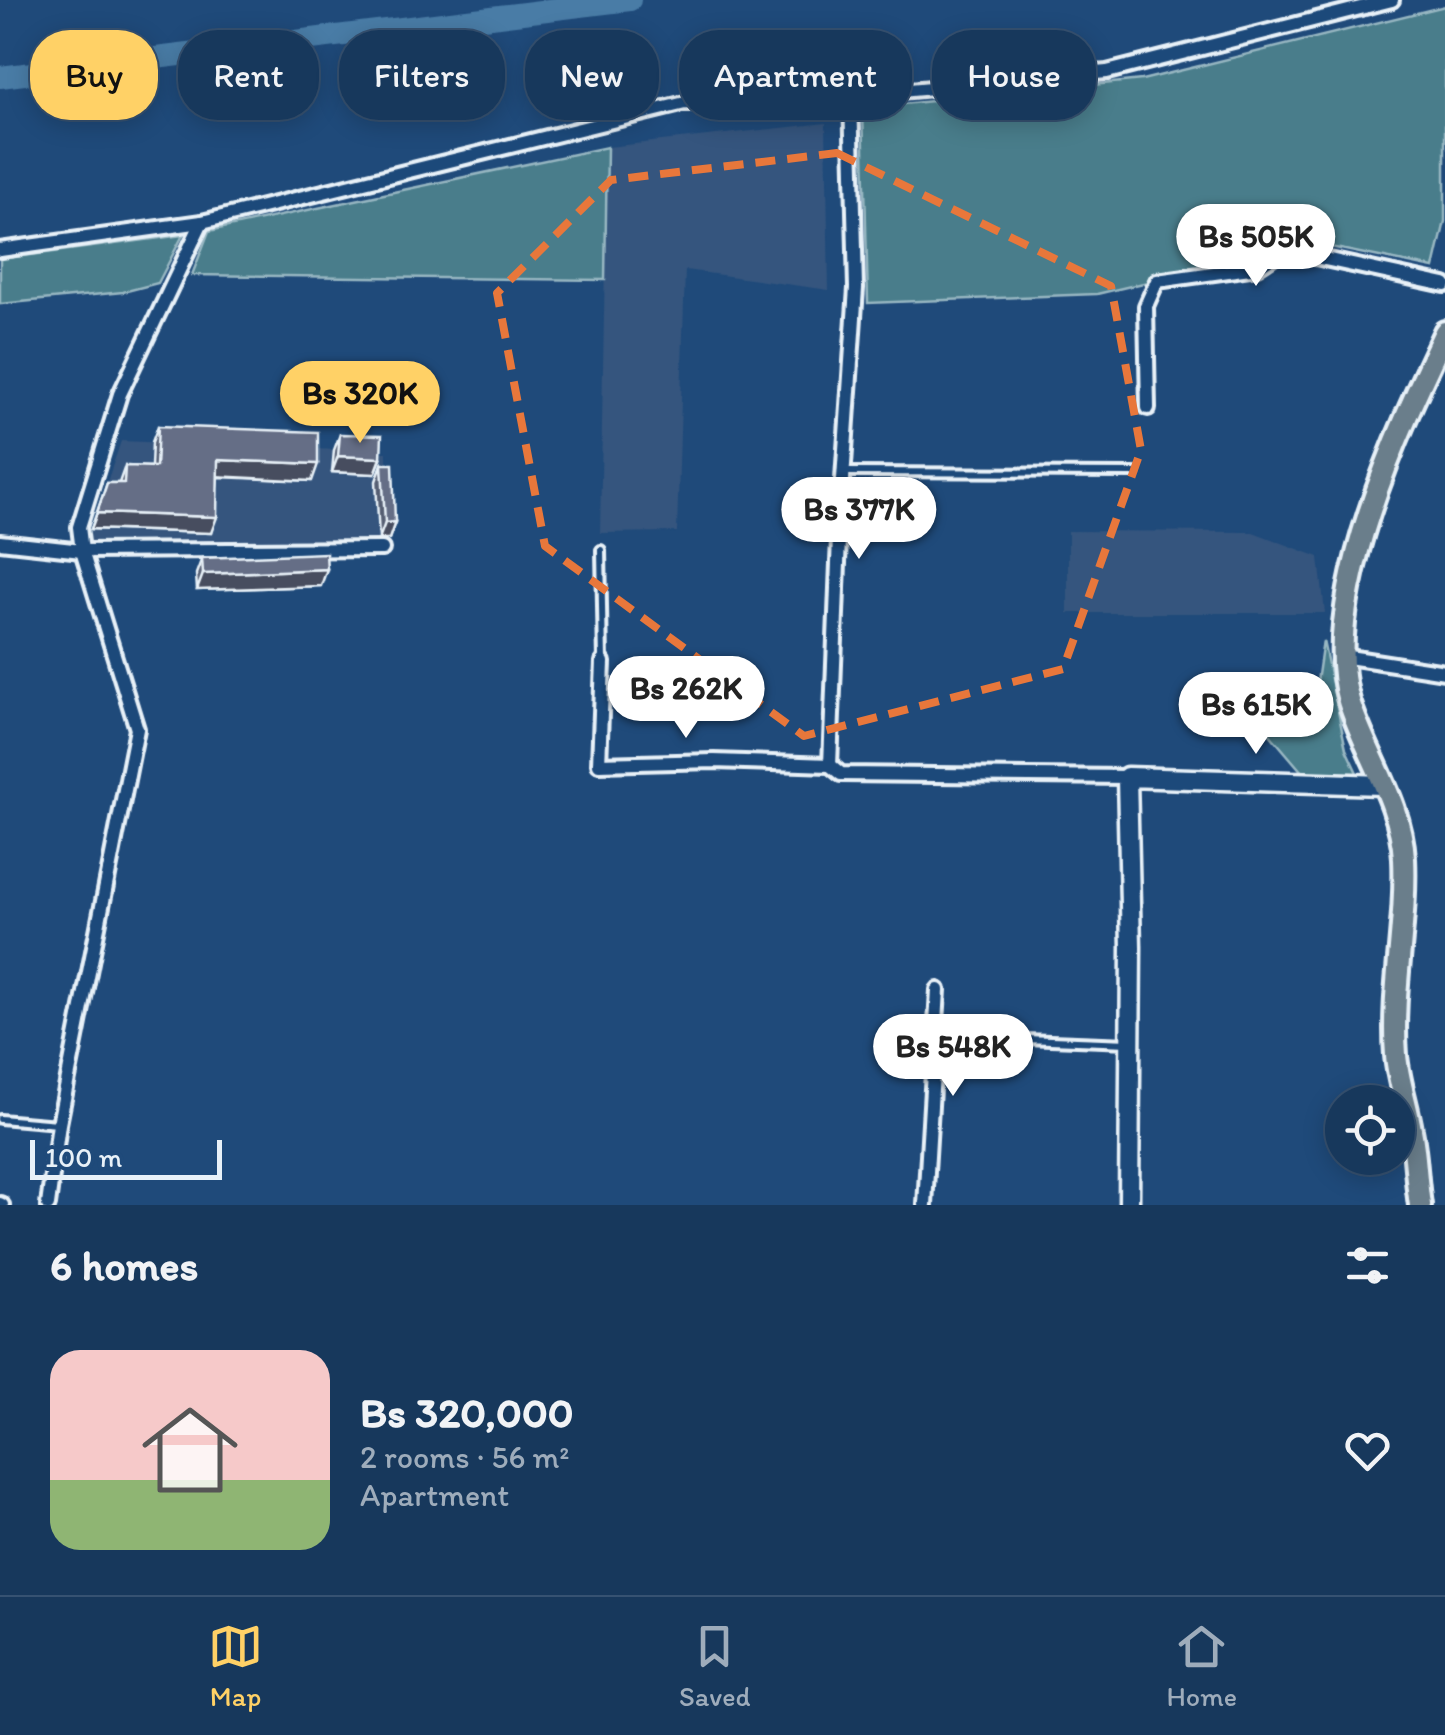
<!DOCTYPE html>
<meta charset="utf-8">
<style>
body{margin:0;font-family:Itim,sans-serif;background:#203f62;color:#f1f3f6;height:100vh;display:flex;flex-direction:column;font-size:38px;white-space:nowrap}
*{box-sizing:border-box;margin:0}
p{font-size:32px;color:#9eacbb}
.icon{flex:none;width:55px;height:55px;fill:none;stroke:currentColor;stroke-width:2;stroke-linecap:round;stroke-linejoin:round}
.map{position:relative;height:1205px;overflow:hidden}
.drawer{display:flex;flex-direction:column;background:#17385c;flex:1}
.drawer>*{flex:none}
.hud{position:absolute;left:30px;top:30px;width:1385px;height:90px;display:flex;gap:20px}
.buttons{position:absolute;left:1325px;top:1085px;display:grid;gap:20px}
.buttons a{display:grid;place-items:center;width:90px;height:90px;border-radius:50%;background:#17385c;box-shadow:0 5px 25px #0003,0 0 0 2px #365272;font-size:50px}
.scale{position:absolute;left:30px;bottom:25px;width:192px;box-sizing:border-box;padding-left:10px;border:5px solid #e8f1f8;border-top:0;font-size:28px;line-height:35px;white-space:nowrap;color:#e8f1f8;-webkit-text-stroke:8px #1f4a7a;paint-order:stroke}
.price{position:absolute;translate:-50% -85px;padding:0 22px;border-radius:35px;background:#fff;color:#222;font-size:32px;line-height:65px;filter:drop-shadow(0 2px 5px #0008)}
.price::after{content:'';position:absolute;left:50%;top:60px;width:30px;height:22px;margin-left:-15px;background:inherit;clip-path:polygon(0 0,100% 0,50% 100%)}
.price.current{background:#ffd166;color:#111}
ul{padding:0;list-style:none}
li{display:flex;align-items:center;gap:30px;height:250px;padding:0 50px}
li span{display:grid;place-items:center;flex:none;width:280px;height:200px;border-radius:30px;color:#555}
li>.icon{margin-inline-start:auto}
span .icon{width:120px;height:120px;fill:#fffc;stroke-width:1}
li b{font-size:42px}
h2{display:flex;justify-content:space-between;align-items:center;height:120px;padding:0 50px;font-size:42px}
.chip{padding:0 35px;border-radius:40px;background:#17385c;box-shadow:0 5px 25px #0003,0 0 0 2px #365272;font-size:35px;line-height:90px}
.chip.current{background:#ffd166;color:#111}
.tabs{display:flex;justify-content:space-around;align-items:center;height:140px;border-top:2px solid #365272;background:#17385c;font-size:28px;color:#9eacbb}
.tabs a{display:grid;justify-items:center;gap:5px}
.tabs .current{color:#ffd166}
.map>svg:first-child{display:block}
</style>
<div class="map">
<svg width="1445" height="1205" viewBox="0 0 1445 1205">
<rect width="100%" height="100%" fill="#1f4a7a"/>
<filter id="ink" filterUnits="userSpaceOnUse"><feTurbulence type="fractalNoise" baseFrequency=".01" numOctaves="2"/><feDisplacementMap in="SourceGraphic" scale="20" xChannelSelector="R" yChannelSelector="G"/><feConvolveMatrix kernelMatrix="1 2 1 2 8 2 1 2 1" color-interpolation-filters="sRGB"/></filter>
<g filter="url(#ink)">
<g fill="#34557e">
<polygon points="826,123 829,290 685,270 677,532 600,533 607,147"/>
<polygon points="121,441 387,452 389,539 85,546"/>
<polygon points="1068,531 1253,532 1319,557 1325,613 1068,613"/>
</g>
<g fill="#487d8b" stroke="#98b7c2" stroke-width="2.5">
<polygon points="1445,6 1445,221 1434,268 1291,239 1253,257 1097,294 868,303 863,108 1142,80"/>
<polygon points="607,147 605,280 192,275 209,231"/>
<polygon points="183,235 158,283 123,292 0,304 0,259"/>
<polygon points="1323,641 1346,749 1358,775 1303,773 1257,719 1312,716"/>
</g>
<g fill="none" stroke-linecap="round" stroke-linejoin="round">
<polyline stroke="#497ba6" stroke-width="22" points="0,77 630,0"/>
<g stroke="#e8f1f8" stroke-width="14">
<g id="service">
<polyline points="844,472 1135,473"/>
<polyline points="601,550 603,662"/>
<polyline points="935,1052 960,1052 999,1038 1129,1043"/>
<polyline points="0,1119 58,1124"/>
</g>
</g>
<g stroke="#e8f1f8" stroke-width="20">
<g id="minor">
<polyline points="851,96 856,288 839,538 830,765 841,774 1127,777"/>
<polyline points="0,250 202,222 685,103 736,106 1107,72 1392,0"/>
<polyline points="1148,408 1146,306 1157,281 1257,267 1283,250 1445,285"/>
<polyline points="0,542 82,551 382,549"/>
<polyline points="1342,656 1445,672"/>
<polyline points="603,662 599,764 714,761 830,765"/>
<polyline points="0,1204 2,1205"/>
<polyline points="48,1205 59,1124 137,729 82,551 79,527 120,394 202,222"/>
<polyline points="925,1205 938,990"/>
</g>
</g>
<g stroke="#e8f1f8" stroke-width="25">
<polyline id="secondary" points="1129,1205 1131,947 1127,777 1383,785"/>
</g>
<g stroke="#e8f1f8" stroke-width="28">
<path id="primary" d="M1420 1205C1416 1180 1416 1154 1411 1130 1407 1105 1398 1080 1396 1055 1391 990 1407 924 1404 858 1401 802 1365 753 1349 701 1319 598 1401 425 1445 332"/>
</g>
<use href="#service" stroke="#1f4a7a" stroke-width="6"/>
<use href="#minor" stroke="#1f4a7a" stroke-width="12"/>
<use href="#secondary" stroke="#1f4a7a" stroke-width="18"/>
<use href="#primary" stroke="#6b7e8b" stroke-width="20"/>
</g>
<g fill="#575f73" stroke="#e8f1f8" stroke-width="2.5">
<polygon points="158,426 312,481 218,477 211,533 91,529 107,483 119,483 125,466 151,467 152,442"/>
<polygon points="340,434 381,458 375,474 332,472 334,450"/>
<polygon points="382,464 395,522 389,539 379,539 376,481"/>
<polygon points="202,558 321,586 197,590 196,574"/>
</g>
<g fill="#474d5e" stroke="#e8f1f8" stroke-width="2.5">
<polygon points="338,456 381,458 375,474 332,472"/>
<polygon points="218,460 318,464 312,481 212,476"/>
<polygon points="97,513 217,517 211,533 91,529"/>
<polygon points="395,522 389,539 379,539 385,523"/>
<polygon points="327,569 321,586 197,590 203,574"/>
</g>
<g fill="#656e86" stroke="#e8f1f8" stroke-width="2.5">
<polygon points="158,426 318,432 318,464 218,460 217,517 97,513 107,483 124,483 125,466 156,467"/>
<polygon points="340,434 382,435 381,458 338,456"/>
<polygon points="382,464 393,464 395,522 385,523"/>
<polygon points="326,553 327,569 203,574 202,558"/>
</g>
</g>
<path fill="none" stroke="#e8773b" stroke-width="8" stroke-dasharray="20 12" stroke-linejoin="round" d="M837 153 1111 286 1141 450 1063 669 804 736 545 546 497 293 611 180Z"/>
</svg>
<div class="buttons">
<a><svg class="icon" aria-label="locate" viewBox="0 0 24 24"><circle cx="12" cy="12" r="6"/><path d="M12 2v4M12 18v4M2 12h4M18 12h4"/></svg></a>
</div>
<div class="scale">100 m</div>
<b class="price" style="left:1256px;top:289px">Bs 505K</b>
<b class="price current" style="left:360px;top:446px">Bs 320K</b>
<b class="price" style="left:859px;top:562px">Bs 377K</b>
<b class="price" style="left:686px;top:741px">Bs 262K</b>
<b class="price" style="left:1256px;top:757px">Bs 615K</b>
<b class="price" style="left:953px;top:1099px">Bs 548K</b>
<div class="hud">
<a class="chip current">Buy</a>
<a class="chip">Rent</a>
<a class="chip">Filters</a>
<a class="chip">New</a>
<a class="chip">Apartment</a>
<a class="chip">House</a>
</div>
</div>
<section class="drawer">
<h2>6 homes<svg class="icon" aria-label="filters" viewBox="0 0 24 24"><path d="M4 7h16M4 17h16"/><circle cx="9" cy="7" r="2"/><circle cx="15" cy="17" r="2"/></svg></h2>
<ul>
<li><span style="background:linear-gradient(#f6c9c9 65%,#8fb573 0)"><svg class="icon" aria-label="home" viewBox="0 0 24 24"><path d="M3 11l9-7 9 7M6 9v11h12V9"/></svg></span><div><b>Bs 320,000</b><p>2 rooms · 56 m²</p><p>Apartment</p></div><svg class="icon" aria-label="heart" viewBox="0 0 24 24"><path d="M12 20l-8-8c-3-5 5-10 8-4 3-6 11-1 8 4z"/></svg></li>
</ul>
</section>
<nav class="tabs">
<a class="current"><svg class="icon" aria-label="map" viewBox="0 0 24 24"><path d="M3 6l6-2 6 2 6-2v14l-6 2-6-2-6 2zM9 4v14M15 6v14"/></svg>Map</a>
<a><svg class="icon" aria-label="saved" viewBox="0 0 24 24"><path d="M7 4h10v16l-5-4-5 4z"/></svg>Saved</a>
<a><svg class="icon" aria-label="home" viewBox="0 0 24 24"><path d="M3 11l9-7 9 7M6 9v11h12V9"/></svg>Home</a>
</nav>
